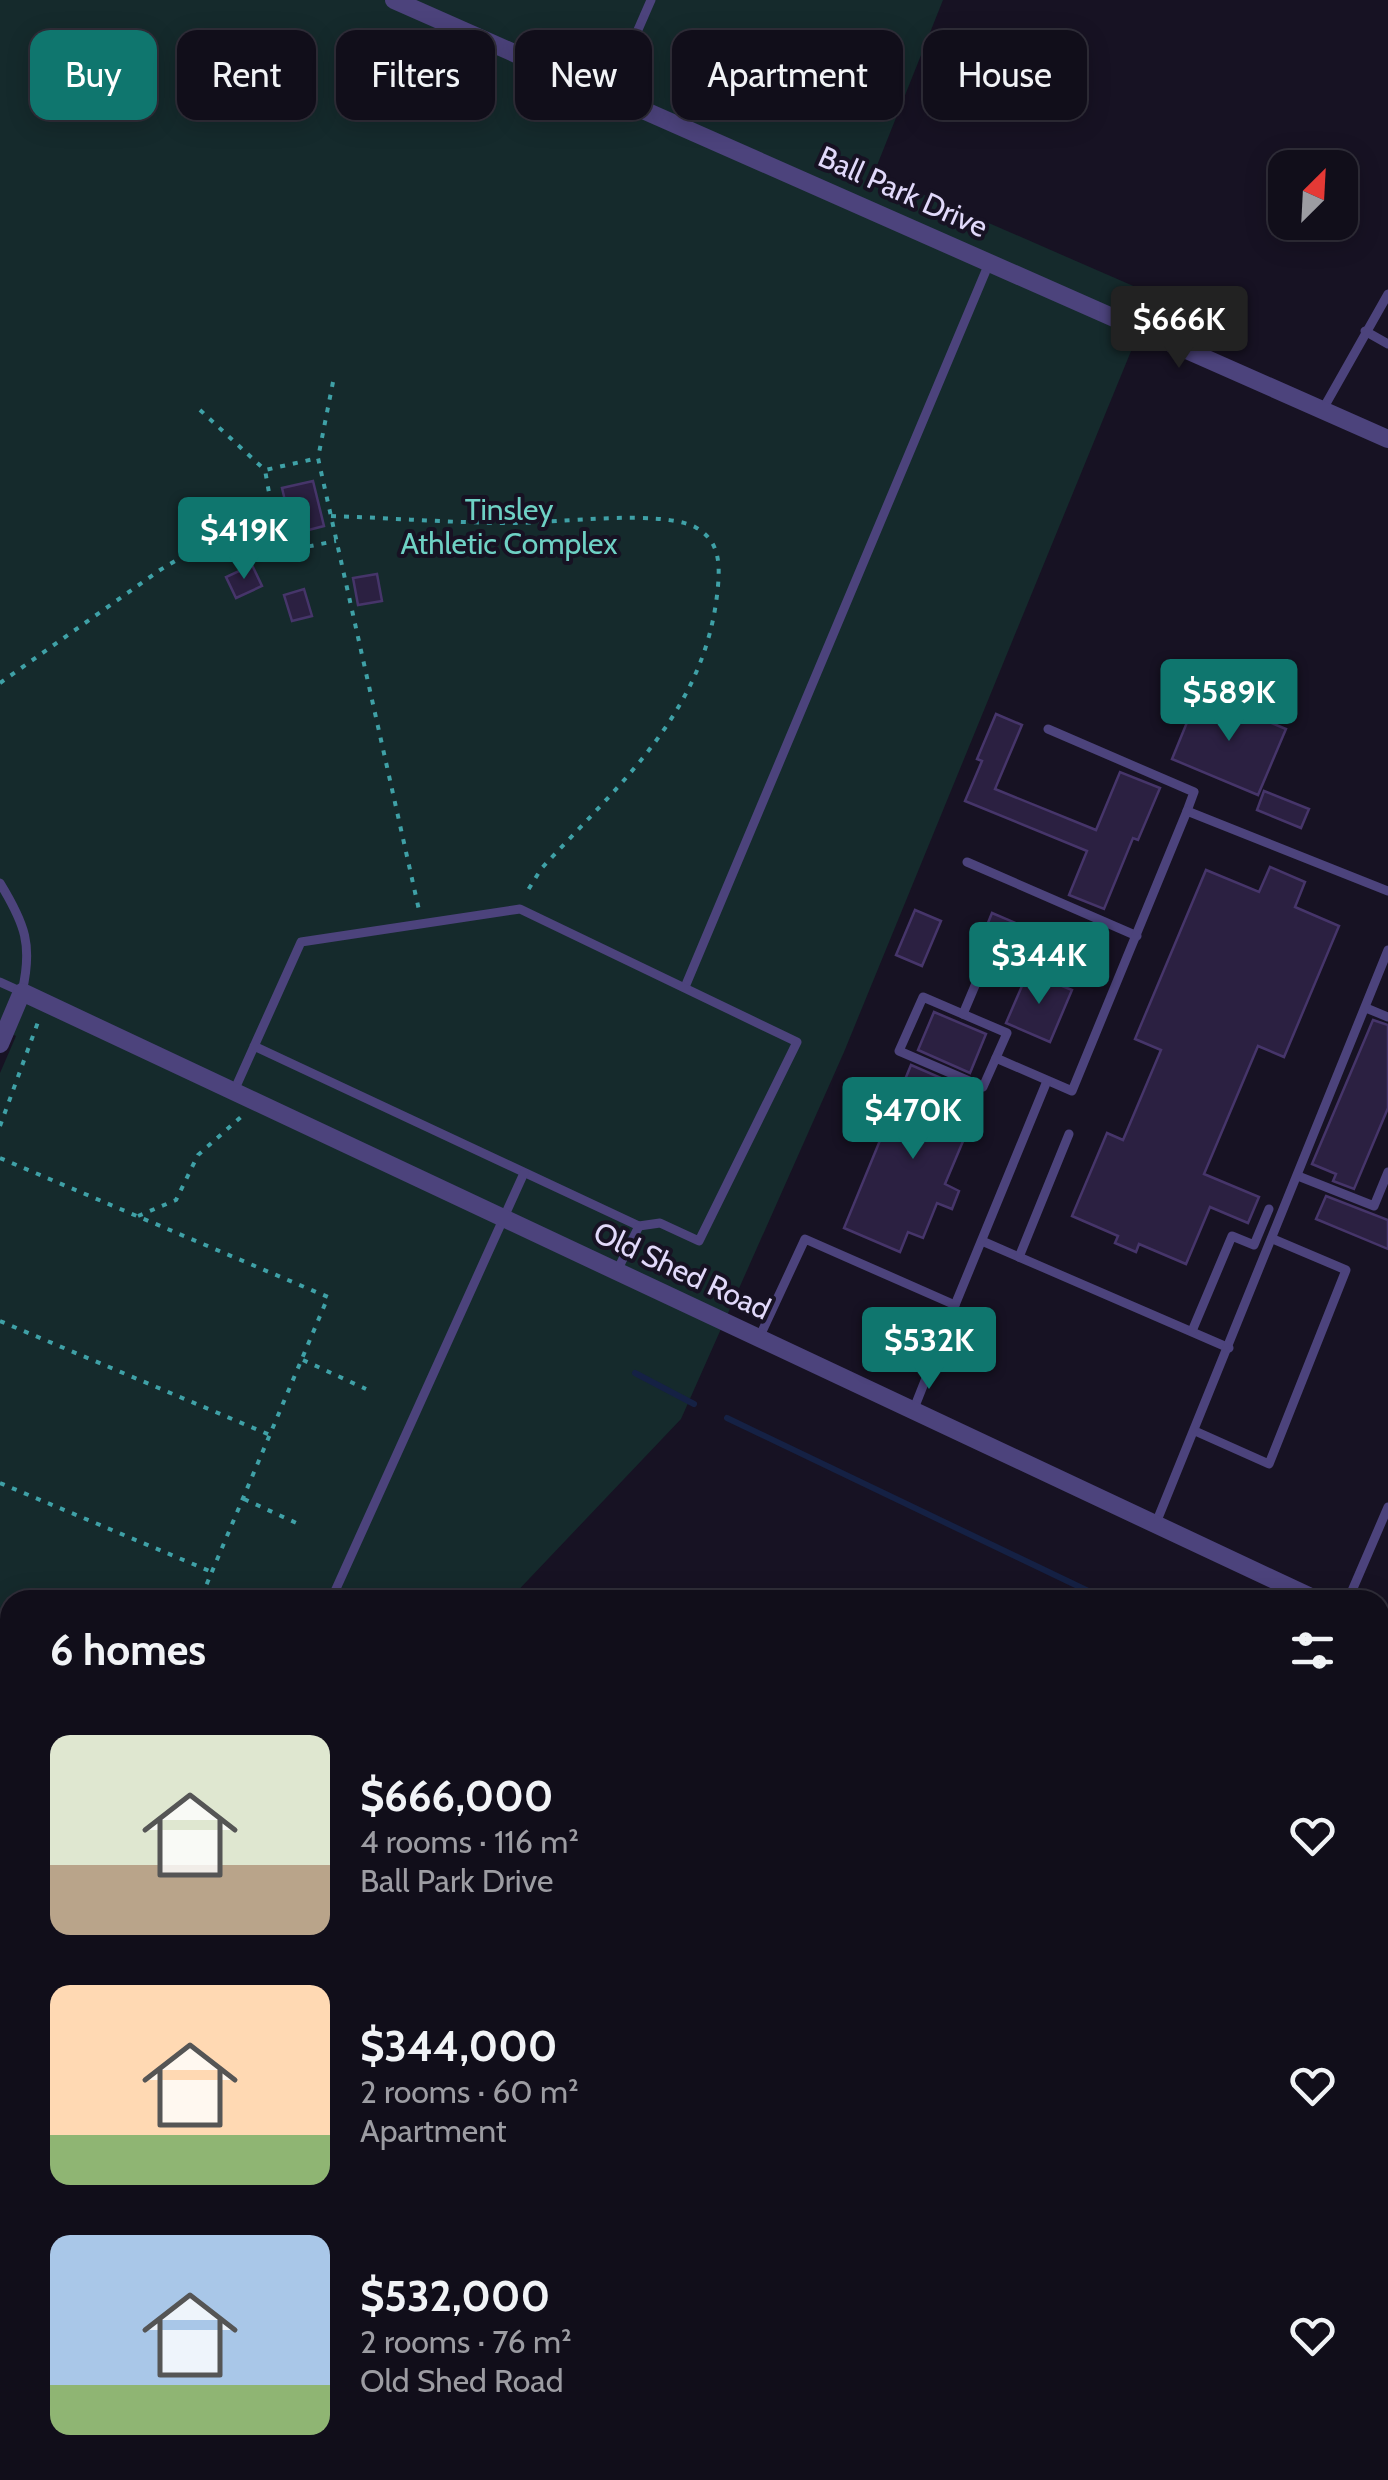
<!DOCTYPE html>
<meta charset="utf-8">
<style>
body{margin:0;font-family:Cabin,sans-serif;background:#1a1723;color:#f1f3f6;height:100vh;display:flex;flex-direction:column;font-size:38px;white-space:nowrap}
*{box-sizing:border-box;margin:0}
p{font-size:32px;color:#9c9ca2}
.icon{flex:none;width:55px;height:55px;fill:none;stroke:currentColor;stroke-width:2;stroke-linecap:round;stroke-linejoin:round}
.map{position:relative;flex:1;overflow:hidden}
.drawer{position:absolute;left:0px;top:1590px;width:1390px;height:890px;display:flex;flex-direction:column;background:#110e1a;border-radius:30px 30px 0 0;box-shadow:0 5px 25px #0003,0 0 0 2px #302e39}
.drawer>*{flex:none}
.guide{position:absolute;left:30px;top:30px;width:1330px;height:90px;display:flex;gap:20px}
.needle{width:65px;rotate:24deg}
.controls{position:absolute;left:1268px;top:150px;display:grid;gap:20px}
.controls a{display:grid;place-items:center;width:90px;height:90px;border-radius:20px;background:#110e1a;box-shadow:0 5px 25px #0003,0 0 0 2px #302e39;font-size:50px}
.price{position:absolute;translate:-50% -85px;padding:0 22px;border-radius:10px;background:#0f766e;color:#fff;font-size:32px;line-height:65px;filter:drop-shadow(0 2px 5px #0008)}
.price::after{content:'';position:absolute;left:50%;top:60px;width:30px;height:22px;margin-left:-15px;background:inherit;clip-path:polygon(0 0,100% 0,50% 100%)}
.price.active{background:#222;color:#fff}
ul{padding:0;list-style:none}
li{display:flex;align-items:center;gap:30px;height:250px;padding:0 50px}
li span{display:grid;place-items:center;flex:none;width:280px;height:200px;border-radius:20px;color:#555}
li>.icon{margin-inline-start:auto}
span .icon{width:120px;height:120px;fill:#fffc;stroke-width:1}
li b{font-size:42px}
h2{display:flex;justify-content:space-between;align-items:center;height:120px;padding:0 50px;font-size:42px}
.tag{padding:0 35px;border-radius:20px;background:#110e1a;box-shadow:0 5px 25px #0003,0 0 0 2px #302e39;font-size:35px;line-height:90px}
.tag.active{background:#0f766e;color:#fff}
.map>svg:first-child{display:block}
</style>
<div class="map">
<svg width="1388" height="2480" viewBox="0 0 1388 2480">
<rect width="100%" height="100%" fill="#171223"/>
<g fill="#152a2c">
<polygon points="0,0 943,0 874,173 1154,295 844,1052 681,1419 509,1600 10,1600 10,1883 0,1877 0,1073 16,1036 0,1028"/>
<polygon points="1388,2108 1388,2480 1228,2480 1231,2470 1380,2470 1380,2124"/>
</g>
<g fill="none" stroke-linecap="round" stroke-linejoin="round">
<g stroke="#152144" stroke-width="6">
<polyline points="635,1373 694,1404"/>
<polyline points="727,1418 1107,1600"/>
<polyline points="1380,1730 1388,1734"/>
</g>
</g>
<g fill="#2b2041" stroke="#46356a" stroke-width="2.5">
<polygon points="313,481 324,526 293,534 282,488"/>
<polygon points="252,565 262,586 236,598 226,577"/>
<polygon points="377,574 382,601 358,605 353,578"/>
<polygon points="304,589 312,616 292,621 284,595"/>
<polygon points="1199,693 1286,729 1258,795 1172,759"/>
<polygon points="996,714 1022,725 995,789 1096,830 1120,772 1160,788 1138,840 1133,838 1104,909 1069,895 1087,851 965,801 982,761 977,759"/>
<polygon points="1264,791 1309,809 1301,828 1257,810"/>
<polygon points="1270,867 1305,882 1295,907 1339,926 1284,1057 1258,1046 1204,1174 1259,1197 1248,1223 1210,1207 1186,1264 1139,1244 1136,1252 1115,1243 1118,1236 1072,1216 1107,1133 1123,1140 1161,1050 1135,1039 1206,870 1259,892"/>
<polygon points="915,910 941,921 922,966 896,955"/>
<polygon points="992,913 1044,935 1033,961 981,940"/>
<polygon points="1028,972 1072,990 1050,1042 1006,1023"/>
<polygon points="934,1012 986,1034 970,1073 918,1050"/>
<polygon points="1373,1020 1388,1025 1388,1108 1354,1189 1333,1181 1336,1174 1312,1164"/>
<polygon points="911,1065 964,1088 958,1100 977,1108 945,1184 959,1191 952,1209 937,1203 923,1238 908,1232 900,1252 844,1228"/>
<polygon points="1326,1196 1388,1220 1388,1249 1316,1219"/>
</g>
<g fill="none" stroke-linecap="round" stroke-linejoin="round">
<g stroke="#3fa1a7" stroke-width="4" stroke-dasharray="5 8" stroke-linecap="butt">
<polyline points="333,382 318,458 419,910"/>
<polyline points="200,410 265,470 318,458"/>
<polyline points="271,504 280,552 336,541"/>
<path d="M331 516C392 518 453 523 514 523 557 523 659 509 695 527 719 540 720 562 718 586 707 711 620 783 541 869L525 895"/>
<polyline points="0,683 160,570 271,504 265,470"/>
<polyline points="0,1126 38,1022"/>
<polyline points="0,1158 328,1297 200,1600"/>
<polyline points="138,1216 176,1200 198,1155 242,1116"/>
<polyline points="0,1321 270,1435"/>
<polyline points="303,1360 366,1389"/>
<polyline points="0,1483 212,1572"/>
<polyline points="244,1499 303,1526"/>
<polyline points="0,1647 10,1651"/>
</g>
<g stroke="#4c437c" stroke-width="9">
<polyline points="610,94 651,0"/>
<polyline points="1365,331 1388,344"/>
<polyline points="1323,409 1388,294"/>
<polyline points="1048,729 1194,792 1187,811"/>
<polyline points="967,862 1137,936"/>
<path d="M0 883C25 924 33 945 22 992L0 982"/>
<polyline points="685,987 990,261"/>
<polygon points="923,997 1007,1033 983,1087 899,1051"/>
<polyline points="1366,1008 1388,1017"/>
<polyline points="963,1014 990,950"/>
<polyline points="996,1058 1072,1091 1187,811 1388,891"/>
<polyline points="234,1091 301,942 520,909 797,1042 699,1241 660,1223 639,1226 254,1046"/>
<polyline points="1298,1176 1374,1206 1388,1172"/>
<polyline points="982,1241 1229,1348"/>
<polyline points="1019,1257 1069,1134"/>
<polyline points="617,1271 639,1226"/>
<polyline points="955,1305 1047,1081"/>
<polyline points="1192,1331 1232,1236 1254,1245 1269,1209"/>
<polyline points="759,1338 805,1239 955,1305 913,1411"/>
<polyline points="1195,1431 1269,1464 1346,1270 1273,1239"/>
<polyline points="1156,1523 1388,950"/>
<polyline points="331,1600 524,1173"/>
<polyline points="1348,1600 1388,1507"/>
<polyline points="0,2214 10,2192"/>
<polyline points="0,2277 10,2282"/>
</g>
<g stroke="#4c437c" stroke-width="18">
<polyline points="394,0 1388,439"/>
<polyline points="0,1044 22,992 1317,1600"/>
<polyline points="1380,1630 1388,1634"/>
</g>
<g stroke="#4c437c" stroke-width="20">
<polyline points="1380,1886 1388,1881"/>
<polyline points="435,2480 440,2470"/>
</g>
<polyline stroke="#8d7ced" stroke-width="20" points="0,2472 9,2480"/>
<g stroke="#cc6eec" stroke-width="25">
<polyline points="0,2381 10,2387"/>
<polyline points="0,2443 10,2451"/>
<polyline points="36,2470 50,2480"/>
<polyline points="146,2470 162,2480"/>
</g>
</g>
<g text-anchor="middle" stroke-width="8" stroke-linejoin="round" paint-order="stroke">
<g font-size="30" fill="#e1d9fa" stroke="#171223">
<text transform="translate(903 192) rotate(24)" y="10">Ball Park Drive</text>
<text transform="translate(682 1271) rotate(25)" y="10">Old Shed Road</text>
</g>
<g font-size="30" fill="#6ed1c4" stroke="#171223">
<text x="509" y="520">Tinsley<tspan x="509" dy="34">Athletic Complex</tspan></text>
</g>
</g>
</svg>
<div class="controls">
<a><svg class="needle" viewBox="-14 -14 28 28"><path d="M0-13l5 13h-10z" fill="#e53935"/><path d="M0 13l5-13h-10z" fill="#9c9ca2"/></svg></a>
</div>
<b class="price active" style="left:1179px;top:371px">$666K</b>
<b class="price" style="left:244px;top:582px">$419K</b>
<b class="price" style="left:1229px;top:744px">$589K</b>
<b class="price" style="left:1039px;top:1007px">$344K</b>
<b class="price" style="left:913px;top:1162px">$470K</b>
<b class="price" style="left:929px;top:1392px">$532K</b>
<div class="guide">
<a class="tag active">Buy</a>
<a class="tag">Rent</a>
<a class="tag">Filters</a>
<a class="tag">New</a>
<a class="tag">Apartment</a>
<a class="tag">House</a>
</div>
<section class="drawer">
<h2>6 homes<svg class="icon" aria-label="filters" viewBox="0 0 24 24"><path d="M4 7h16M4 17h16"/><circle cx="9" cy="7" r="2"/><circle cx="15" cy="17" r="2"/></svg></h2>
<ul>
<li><span style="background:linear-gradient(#dfe7d0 65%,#b9a48a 0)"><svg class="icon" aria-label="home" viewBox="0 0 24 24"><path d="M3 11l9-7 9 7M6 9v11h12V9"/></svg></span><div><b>$666,000</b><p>4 rooms · 116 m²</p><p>Ball Park Drive</p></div><svg class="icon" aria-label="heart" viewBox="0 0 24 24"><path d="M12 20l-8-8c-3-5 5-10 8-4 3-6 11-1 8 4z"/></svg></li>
<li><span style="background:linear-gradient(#ffd9b3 75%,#8fb573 0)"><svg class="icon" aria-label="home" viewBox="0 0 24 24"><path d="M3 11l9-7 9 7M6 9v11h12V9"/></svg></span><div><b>$344,000</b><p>2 rooms · 60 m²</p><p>Apartment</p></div><svg class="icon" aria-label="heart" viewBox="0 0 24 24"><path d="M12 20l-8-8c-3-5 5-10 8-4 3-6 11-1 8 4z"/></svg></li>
<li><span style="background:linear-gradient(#a9c7e8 75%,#8fb573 0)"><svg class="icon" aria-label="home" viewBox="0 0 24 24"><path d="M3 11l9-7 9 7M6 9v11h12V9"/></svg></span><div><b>$532,000</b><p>2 rooms · 76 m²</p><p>Old Shed Road</p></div><svg class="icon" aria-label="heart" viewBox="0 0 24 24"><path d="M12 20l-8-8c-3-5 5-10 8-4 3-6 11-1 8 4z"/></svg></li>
</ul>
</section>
</div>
